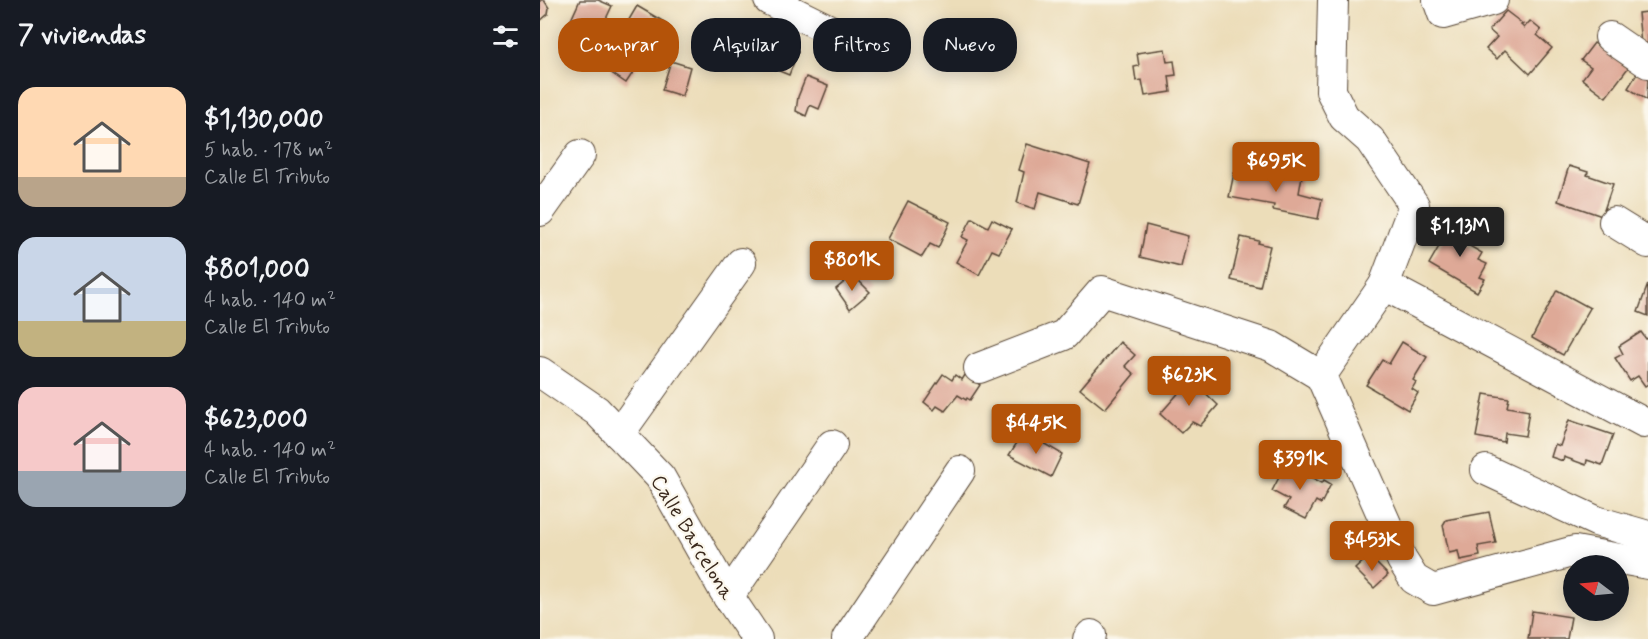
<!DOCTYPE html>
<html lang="es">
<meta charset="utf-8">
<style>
body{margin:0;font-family:Mynerve,sans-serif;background:#242831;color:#f1f3f6;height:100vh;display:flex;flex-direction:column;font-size:22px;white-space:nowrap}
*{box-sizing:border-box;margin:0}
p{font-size:20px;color:#9ea1a6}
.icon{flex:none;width:33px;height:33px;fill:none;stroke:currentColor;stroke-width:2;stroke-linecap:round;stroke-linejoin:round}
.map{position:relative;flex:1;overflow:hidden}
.panel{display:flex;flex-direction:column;background:#171b24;width:540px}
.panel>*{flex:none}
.banner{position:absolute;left:18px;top:18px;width:570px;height:54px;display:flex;gap:12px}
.needle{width:39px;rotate:286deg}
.controls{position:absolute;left:1023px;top:555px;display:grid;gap:12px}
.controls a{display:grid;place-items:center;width:66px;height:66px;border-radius:50%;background:#171b24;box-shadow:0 3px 15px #0003;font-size:30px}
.price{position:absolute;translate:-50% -51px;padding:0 14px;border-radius:6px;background:#b45309;color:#fff;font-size:20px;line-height:39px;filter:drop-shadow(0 2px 3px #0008)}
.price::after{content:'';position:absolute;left:50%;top:36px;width:18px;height:14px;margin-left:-9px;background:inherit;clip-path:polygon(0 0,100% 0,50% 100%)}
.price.current{background:#222;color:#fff}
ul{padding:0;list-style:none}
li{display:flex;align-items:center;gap:18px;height:150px;padding:0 18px}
li span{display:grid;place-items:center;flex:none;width:168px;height:120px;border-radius:18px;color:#555}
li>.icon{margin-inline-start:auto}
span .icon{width:72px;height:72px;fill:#fffc;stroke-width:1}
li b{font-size:26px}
h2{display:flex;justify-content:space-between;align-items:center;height:72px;padding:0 18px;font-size:26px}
.chip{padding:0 21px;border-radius:24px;background:#171b24;box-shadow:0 3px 15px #0003;font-size:21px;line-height:54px}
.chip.current{background:#b45309;color:#fff}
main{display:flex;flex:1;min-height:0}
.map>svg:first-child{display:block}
</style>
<main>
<section class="panel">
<h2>7 viviendas<svg class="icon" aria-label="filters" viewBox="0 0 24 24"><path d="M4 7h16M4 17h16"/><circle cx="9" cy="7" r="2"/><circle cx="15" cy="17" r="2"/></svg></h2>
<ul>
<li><span style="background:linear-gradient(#ffd9b3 75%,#b9a48a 0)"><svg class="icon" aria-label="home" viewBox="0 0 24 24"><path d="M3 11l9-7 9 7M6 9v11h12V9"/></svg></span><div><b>$1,130,000</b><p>5 hab. · 178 m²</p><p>Calle El Tributo</p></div></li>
<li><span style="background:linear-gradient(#c9d6e8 70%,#c2b280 0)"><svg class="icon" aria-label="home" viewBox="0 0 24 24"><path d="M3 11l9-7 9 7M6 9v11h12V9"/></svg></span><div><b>$801,000</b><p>4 hab. · 140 m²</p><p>Calle El Tributo</p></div></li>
<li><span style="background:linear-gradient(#f6c9c9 70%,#9aa5b1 0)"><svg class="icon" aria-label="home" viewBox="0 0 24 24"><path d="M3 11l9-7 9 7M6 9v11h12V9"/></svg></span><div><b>$623,000</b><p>4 hab. · 140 m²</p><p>Calle El Tributo</p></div></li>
</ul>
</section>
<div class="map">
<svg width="1108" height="639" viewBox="0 0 1108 639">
<rect width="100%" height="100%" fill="#fbf7ec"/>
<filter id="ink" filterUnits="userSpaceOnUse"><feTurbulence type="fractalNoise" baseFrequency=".0167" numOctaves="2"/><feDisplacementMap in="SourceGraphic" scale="12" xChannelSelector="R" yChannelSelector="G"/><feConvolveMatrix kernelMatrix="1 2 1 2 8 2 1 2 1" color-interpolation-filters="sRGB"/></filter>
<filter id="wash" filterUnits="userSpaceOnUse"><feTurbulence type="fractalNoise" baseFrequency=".008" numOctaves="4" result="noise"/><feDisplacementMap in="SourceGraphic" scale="24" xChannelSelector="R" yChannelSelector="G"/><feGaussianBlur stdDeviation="1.35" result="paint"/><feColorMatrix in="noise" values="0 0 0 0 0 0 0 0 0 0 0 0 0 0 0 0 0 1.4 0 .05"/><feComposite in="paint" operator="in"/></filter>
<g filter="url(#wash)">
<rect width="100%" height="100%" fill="#ecddb9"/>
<g id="blocks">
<g fill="#dea997">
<polygon points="0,0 4,0 9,8 8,14 0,21"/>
<polygon points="40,0 58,0 72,6 48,57 21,42"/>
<polygon points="97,6 126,23 86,83 70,72 82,54 73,47"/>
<polygon points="966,11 983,24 981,25 984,28 990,21 1001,30 997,35 1012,48 990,74 965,50 957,59 946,49 957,37 949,30"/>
<polygon points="1108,12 1108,43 1101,44 1098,13"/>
<polygon points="183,24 214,35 203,66 172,55"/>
<polygon points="1054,43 1088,68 1066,97 1042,79 1051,67 1041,60"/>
<polygon points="240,46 258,52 249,75 232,68"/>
<polygon points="625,49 627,62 634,61 636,75 629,76 631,92 605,96 602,80 596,81 594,67 599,66 597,53"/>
<polygon points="131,61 150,67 142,96 122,90"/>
<polygon points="1100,69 1108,74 1107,100 1088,88"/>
<polygon points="266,77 288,86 279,109 270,105 266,116 256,111 258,97"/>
<polygon points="487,144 550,164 538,204 500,192 495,209 477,203 484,172 479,170"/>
<polygon points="1029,166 1048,172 1047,175 1073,184 1062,216 1018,201"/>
<polygon points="725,170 762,176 759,193 782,199 778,219 733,210 734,205 689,197 694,173 714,176 714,172 725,174"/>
<polygon points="368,201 410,222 398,248 390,244 382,257 348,239"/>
<polygon points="432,218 448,227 452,219 472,229 459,253 452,250 439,275 416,262 428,240 422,237"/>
<polygon points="913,222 932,234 926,244 942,253 938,260 947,264 940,277 945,279 937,292 889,264"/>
<polygon points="606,225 648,236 641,267 600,257"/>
<polygon points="701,237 719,241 718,243 730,246 720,287 691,280"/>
<polygon points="313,275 330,292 310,309 296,289"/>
<polygon points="1108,284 1108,316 1098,312"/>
<polygon points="1017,290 1050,308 1023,355 992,338"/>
<polygon points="1101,332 1106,339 1108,338 1108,384 1105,386 1098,376 1090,381 1075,358 1083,354 1079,346"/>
<polygon points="580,342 595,355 585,366 594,374 565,409 540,389"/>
<polygon points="862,342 887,357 873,380 876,382 872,389 878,393 868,410 826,385 842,360 849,364"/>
<polygon points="403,374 412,380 415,375 422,380 425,375 440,385 430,400 427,398 426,400 418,395 405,411 397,406 394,410 384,402"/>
<polygon points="651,379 678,405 660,426 652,422 641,433 620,414"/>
<polygon points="944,394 969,398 967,407 989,411 985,436 965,433 964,442 936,437"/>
<polygon points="1029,420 1073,435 1062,465 1047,460 1046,465 1024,457 1023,461 1011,457 1015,444 1020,446"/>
<polygon points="484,432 522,454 511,477 469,455"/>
<polygon points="746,464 782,483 784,480 791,484 781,504 776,501 766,519 744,508 749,500 732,491"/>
<polygon points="949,512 956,543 938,546 940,556 920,560 918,551 909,553 903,525 906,520"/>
<polygon points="829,556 848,575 834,588 815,569"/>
<polygon points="992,611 1031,617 1027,639 988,639"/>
</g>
</g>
</g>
<g filter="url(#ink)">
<use href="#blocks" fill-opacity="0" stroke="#564535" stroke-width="1.5"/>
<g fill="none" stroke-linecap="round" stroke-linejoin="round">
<g stroke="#564535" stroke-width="32">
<g id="minor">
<polyline points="229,0 298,34"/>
<polyline points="793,0 791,91 804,117 830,140 874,205 844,285 781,376 862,560 874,579 893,590 1035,551 1108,564"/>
<polyline points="898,0 903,14 953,0"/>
<polyline points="1070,37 1108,63"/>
<polyline points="0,211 40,155"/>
<polyline points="1074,222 1108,243"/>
<polyline points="844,285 1104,423"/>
<polyline points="439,368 524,335 562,291 731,346 781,376"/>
<polyline points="0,372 57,411 120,477 184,590 217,639"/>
<polyline points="79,434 201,263"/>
<polyline points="946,470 1056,521 1108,536"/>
<polyline points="188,597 292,445"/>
<polyline points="307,639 420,471"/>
<polyline points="548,639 551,635"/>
</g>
</g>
<use href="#minor" stroke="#fff" stroke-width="30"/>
</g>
</g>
<g text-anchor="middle" stroke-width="4.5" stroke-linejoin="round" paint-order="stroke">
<g font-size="21" fill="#3b2a1e" stroke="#fbf7ec">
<text transform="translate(153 537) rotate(59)" y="7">Calle Barcelona</text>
</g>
</g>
</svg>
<div class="controls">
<a><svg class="needle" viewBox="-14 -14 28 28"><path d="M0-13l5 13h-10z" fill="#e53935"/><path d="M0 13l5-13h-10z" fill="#9ea1a6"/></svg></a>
</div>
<b class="price" style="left:736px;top:193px">$695K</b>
<b class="price current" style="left:920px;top:258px">$1.13M</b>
<b class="price" style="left:312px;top:292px">$801K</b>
<b class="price" style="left:649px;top:407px">$623K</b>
<b class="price" style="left:496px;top:455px">$445K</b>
<b class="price" style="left:760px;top:491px">$391K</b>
<b class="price" style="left:832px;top:572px">$453K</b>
<div class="banner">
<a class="chip current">Comprar</a>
<a class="chip">Alquilar</a>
<a class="chip">Filtros</a>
<a class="chip">Nuevo</a>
</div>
</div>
</main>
